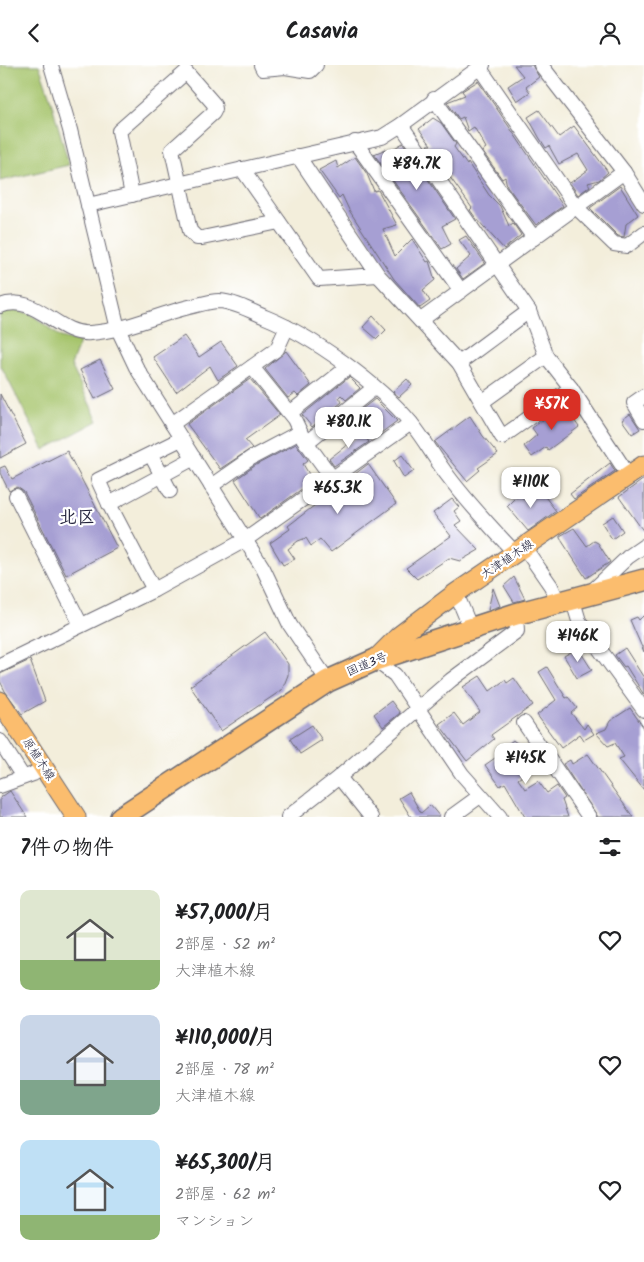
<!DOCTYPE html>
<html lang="ja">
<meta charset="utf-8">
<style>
body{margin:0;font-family:Kalam,"Klee One",sans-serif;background:#f2f2f2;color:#202124;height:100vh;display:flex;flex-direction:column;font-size:19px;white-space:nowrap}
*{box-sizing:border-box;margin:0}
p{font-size:16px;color:#757577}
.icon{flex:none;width:28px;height:28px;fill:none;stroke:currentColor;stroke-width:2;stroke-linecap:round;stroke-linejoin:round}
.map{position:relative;height:752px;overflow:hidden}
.details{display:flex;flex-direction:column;background:#fff;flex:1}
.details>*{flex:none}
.price{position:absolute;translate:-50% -42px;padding:0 11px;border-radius:10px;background:#fff;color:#222;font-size:16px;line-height:32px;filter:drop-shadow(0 1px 2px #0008)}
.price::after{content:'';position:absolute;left:50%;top:30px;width:15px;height:11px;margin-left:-8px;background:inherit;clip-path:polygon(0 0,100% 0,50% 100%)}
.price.current{background:#d93025;color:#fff}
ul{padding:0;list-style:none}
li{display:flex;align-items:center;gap:15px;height:125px;padding:0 20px}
li span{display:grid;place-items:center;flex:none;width:140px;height:100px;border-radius:10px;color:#555}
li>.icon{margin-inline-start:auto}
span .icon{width:60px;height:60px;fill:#fffc;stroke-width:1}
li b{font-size:21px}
h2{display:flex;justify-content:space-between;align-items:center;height:60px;padding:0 20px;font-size:21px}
header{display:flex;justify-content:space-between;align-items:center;height:65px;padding:0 20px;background:#fff;font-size:22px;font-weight:800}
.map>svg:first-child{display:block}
</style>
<header><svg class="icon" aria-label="back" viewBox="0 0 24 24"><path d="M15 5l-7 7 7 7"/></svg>Casavia<svg class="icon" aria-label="person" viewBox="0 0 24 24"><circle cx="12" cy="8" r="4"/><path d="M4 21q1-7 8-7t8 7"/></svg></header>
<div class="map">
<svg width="644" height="752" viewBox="0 0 644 752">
<rect width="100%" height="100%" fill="#fff"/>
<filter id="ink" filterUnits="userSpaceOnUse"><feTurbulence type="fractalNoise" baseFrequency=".02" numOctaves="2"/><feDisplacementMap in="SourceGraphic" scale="10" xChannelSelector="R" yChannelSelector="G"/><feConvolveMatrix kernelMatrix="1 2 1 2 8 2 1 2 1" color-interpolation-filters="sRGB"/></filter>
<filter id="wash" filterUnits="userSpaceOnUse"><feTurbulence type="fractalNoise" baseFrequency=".0096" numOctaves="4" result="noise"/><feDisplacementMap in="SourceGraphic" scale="20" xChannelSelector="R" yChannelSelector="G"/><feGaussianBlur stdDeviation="1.12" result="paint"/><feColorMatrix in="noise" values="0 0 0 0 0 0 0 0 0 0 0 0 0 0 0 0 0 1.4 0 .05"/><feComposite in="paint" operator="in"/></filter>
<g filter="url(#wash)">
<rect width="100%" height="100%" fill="#f3eedb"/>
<g fill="#a6c46c" stroke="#647354">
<polygon points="0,0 39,0 50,32 69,100 0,116"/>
<polygon points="8,243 31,249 61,272 80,277 71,300 98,356 44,385 0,299 0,247"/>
</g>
<g id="blocks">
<g fill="#a69fd3">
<polygon points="514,0 532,0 539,12 526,22 530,27 517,36 508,21 523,11"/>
<polygon points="478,16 563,141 536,160 507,121 505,112 502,114 482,86 486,83 474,62 468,66 463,52 459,54 447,37 465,30 462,26"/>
<polygon points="539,45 559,72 574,61 608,107 599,115 588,118 590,121 578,130 570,118 588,105 578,89 559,99 549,81 546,83 539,72 528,52"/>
<polygon points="433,53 441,58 456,79 454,82 467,100 468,98 489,130 500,141 509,161 513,158 521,170 504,184 475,152 470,145 472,143 427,80 431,80 419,64"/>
<polygon points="403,78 455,154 442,161 451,179 442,184 374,89 386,84 388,87"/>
<polygon points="355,92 367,109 374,126 378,125 397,160 383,164 395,191 412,174 427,197 429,196 435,215 423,225 430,236 420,243 394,214 349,145 342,130 339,133 319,105 336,96 338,103"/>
<polygon points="620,121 638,150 626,159 624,172 618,171 590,143"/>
<polygon points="466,171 485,198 463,214 456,204 471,191 459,175"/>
<polygon points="373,251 386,265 377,274 363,262"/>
<polygon points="184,271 199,292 221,277 238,301 218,315 210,301 176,327 153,292"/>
<polygon points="286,286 311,320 298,331 295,328 288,333 265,304"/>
<polygon points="100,295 115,324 95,334 80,305"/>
<polygon points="349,312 360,323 346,335 341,330 339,332 342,337 312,362 302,350"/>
<polygon points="250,314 280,350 245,375 252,383 220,404 187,359"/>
<polygon points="407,314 412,320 399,332 393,327"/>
<polygon points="0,329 26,379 0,393"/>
<polygon points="375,334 397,356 381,368 358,347"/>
<polygon points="563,340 579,362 548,385 546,382 532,392 524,381 537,370 532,363"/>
<polygon points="630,349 640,364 632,369 622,355"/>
<polygon points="470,351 483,371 498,389 478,403 480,405 467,416 435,377"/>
<polygon points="362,368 369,377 334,401 329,394"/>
<polygon points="296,379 308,395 303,399 313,416 260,454 235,415 256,400"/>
<polygon points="67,386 117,483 66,510 24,427 17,422 9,426 0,408 0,403 5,401 12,414"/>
<polygon points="402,390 414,406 404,413 394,396"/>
<polygon points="610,398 615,406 574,434 570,429"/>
<polygon points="368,399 396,439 331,487 320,474 311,481 306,473 298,476 288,484 295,494 283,500 270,478 290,464 288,461"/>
<polygon points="644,414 644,467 619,432"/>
<polygon points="539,424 556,446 528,466 507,441 519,429 525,435"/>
<polygon points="452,434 459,442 454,446 461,456 455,460 479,485 460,496 449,493 417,514 406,503 451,471 433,448"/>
<polygon points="613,451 623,466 612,474 602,458"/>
<polygon points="574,463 587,481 594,476 598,478 610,497 586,513 560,473 560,471"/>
<polygon points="514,512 525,534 514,537 504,521"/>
<polygon points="493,523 500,541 488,545"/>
<polygon points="644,550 644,587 630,555 637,552 639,555"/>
<polygon points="265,567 288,599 288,610 282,625 221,666 190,621"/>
<polygon points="578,583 592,605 577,613 564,591"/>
<polygon points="625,583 644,613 644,630 626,601 624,602 615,590"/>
<polygon points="30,595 45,636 22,649 5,626 0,616 0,609"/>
<polygon points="547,602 566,633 568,632 577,643 571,648 584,664 587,659 594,669 584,675 580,669 561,683 537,650 556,635 539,607"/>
<polygon points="480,611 490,626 505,615 507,618 514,613 533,640 491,670 494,674 467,696 439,659 454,648 463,660 480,647 463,622"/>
<polygon points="391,636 400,648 383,662 374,649"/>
<polygon points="630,643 644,663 644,725 619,694 624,692 615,678 608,681 596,668 606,664 610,656"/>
<polygon points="312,660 322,675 300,689 290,674"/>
<polygon points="513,675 519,680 533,703 518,714 525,724 538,716 547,728 557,721 565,733 562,735 568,752 525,752 505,718 500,721 485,700 505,686 503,683"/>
<polygon points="588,689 633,752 598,752 563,699 570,695 572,699"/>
<polygon points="10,726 27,752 0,752 0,733"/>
<polygon points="409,727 421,748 430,740 440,752 411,752 399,733"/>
</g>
</g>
</g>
<g filter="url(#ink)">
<use href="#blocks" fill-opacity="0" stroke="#6b6973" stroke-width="1"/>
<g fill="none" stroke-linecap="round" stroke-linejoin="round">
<g stroke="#6b6973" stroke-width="16">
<g id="minor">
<polyline points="51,0 70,65 118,264 136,302 263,503 290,560 328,616"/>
<polyline points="261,0 263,4 285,2 310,6 316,0"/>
<polyline points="541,0 624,107 644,139"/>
<polyline points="479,2 576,142 614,179 627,181 644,168"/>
<polyline points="434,34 534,173"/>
<polyline points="401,60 529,246 546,291 571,323 629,411"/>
<polyline points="355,77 461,226"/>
<polyline points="242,104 319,214 378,210 298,91"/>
<polyline points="132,130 119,66 186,7 214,39 215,44 213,48 172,85 190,166 197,173 202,173 279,157"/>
<polyline points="88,140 382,72 401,60 483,0"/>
<polyline points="378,210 459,298 502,372 571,323"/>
<path d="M0 241C36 227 57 271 90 268 124 266 156 250 189 242 198 240 210 236 219 236 235 237 251 246 265 252 312 271 379 319 411 358 425 375 435 394 448 411 468 438 492 463 515 488"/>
<polyline points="421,255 624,107"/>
<polyline points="459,298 529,246"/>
<polyline points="252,302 294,354 303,373 333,414"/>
<polyline points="644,331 634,338 644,355"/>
<polyline points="482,337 546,291"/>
<polyline points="290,348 348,302"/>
<polyline points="172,359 277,284 287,262"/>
<polyline points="306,378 374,323"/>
<polyline points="151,390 170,426"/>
<polyline points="211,421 251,393 300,367"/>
<polyline points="16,431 81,560"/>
<polyline points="109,439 98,415 181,374"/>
<polyline points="524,482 551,521 559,539"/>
<polyline points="154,525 109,439 194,393"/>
<polyline points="591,527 628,492 644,481"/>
<polyline points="456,528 471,564"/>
<polyline points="573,536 579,556 644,645"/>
<polyline points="375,595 395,610 462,709 500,752"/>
<polyline points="0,600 154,525 245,475 411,358"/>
<polyline points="524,658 589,752"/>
<polyline points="0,676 23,712"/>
<polyline points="339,712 371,752"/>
<polyline points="0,721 33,709 44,702"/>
<polyline points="288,752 339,712 451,615 517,566 516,549"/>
<polyline points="451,752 480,731"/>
</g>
</g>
<g stroke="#6b6973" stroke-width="21">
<g id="major">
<polyline points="375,595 399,571 456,528 644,400"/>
<polyline points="0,636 76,752"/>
</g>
</g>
<g stroke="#6b6973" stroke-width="24">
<polyline id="highway" points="121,752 328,616 375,595 516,549 644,515"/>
</g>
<use href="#minor" stroke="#fff" stroke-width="14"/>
<use href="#major" stroke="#fbbd6e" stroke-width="19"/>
<use href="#highway" stroke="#fbbd6e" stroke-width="21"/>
</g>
</g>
<g text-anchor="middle" stroke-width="4.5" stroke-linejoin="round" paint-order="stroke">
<g font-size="12" fill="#22223b" stroke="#fff">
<text transform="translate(507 494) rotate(-34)" y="4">大津植木線</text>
<text transform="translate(367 599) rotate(-23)" y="4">国道3号</text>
<text transform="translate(39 694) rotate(57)" y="4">原植木線</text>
</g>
<g font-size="18" font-weight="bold" fill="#22223b" stroke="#fff">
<text x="77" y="458">北区</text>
</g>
</g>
</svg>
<b class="price" style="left:417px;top:126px">¥84.7K</b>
<b class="price current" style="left:552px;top:366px">¥57K</b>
<b class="price" style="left:349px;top:384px">¥80.1K</b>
<b class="price" style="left:531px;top:444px">¥110K</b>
<b class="price" style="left:338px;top:450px">¥65.3K</b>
<b class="price" style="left:578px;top:598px">¥146K</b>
<b class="price" style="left:526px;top:720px">¥145K</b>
</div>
<section class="details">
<h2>7件の物件<svg class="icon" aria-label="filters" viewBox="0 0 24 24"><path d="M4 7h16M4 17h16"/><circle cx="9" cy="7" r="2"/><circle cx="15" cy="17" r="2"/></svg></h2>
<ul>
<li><span style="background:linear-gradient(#dfe7d0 70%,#8fb573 0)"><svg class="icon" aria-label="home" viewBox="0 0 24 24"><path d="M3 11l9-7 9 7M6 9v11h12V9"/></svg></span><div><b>¥57,000/月</b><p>2部屋 · 52 m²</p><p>大津植木線</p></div><svg class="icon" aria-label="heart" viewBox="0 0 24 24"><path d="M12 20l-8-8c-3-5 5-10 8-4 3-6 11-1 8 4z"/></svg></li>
<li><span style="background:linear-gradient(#c9d6e8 65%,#7fa58c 0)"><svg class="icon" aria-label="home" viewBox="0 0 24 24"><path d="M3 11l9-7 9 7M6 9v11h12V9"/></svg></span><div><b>¥110,000/月</b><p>2部屋 · 78 m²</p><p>大津植木線</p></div><svg class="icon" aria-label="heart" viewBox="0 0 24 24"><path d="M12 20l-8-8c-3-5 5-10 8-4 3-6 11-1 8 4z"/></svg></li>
<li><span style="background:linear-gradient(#bfe0f5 75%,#8fb573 0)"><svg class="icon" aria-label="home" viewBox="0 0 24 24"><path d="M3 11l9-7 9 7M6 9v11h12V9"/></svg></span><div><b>¥65,300/月</b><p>2部屋 · 62 m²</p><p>マンション</p></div><svg class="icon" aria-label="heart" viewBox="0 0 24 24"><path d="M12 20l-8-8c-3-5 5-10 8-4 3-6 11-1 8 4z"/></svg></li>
</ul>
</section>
